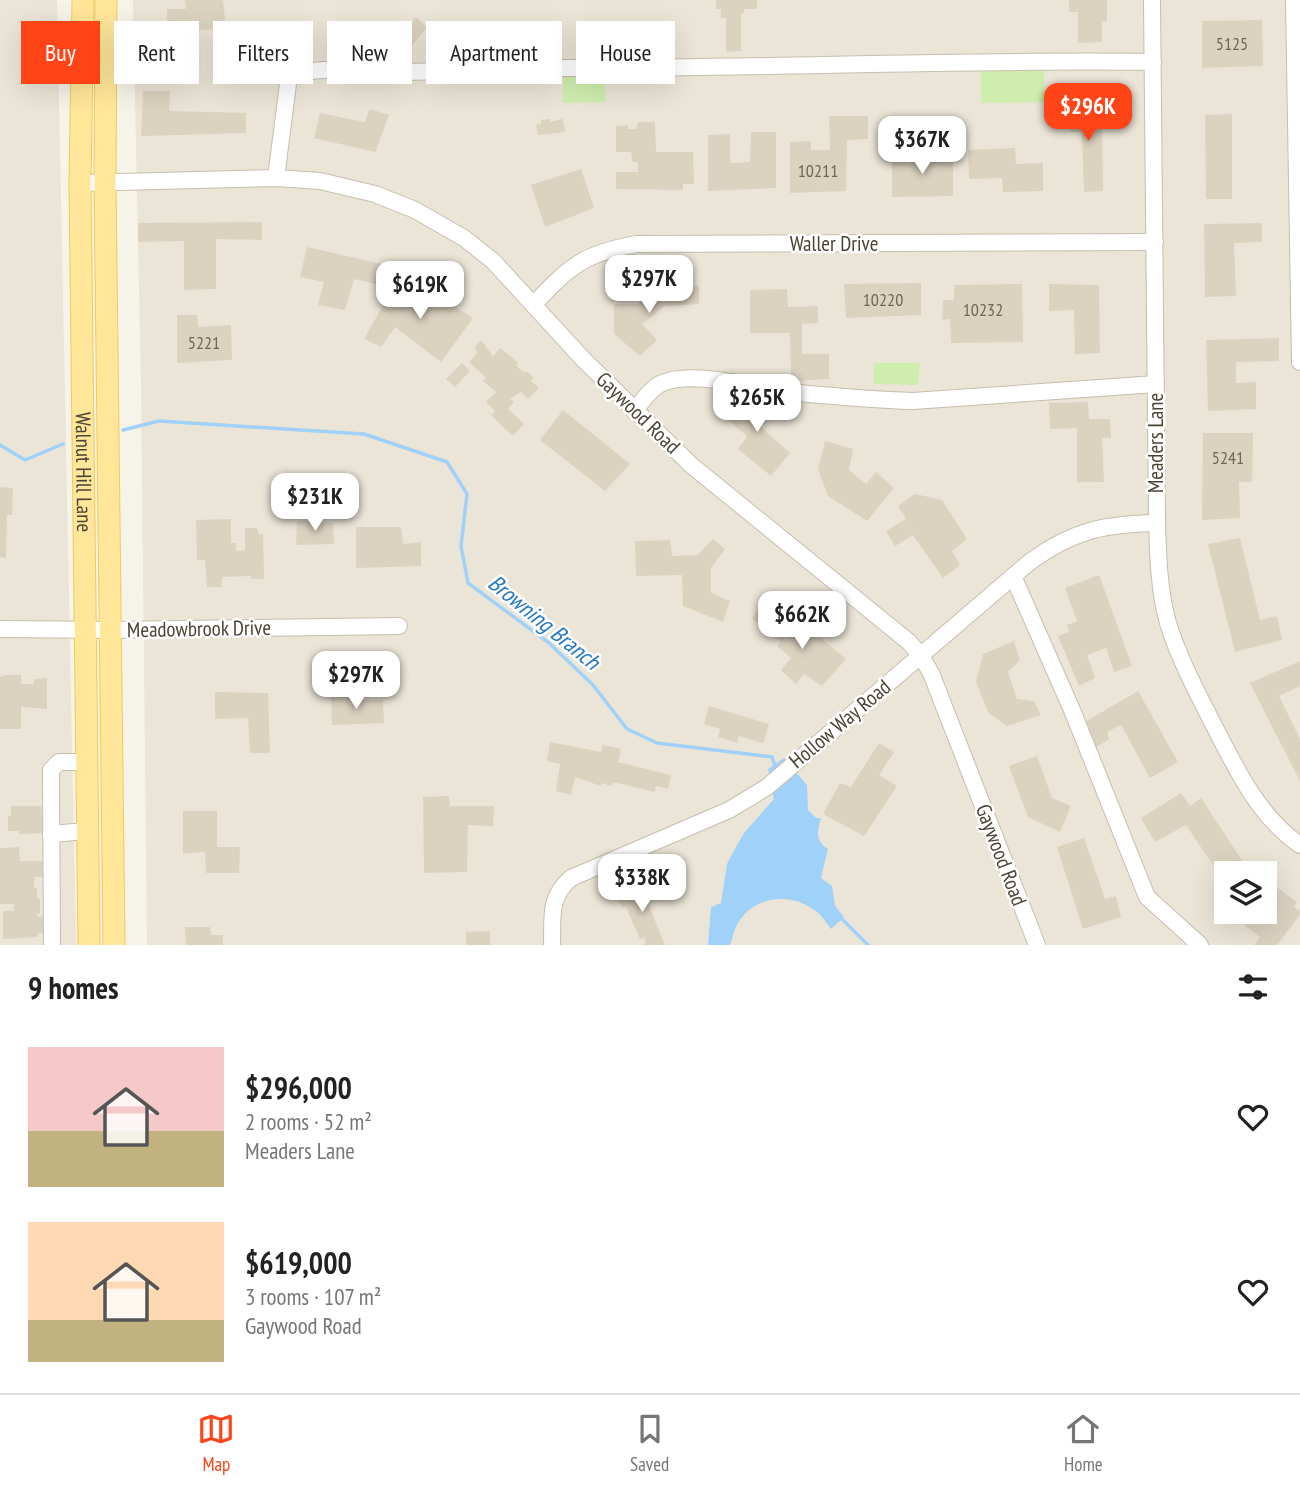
<!DOCTYPE html>
<meta charset="utf-8">
<style>
body{margin:0;font-family:"PT Sans Narrow",sans-serif;background:#f2f2f2;color:#222;height:100vh;display:flex;flex-direction:column;font-size:26px;white-space:nowrap}
*{box-sizing:border-box;margin:0}
p{font-size:23px;color:#767676}
.icon{flex:none;width:38px;height:38px;fill:none;stroke:currentColor;stroke-width:2;stroke-linecap:round;stroke-linejoin:round}
.map{position:relative;height:945px;overflow:hidden}
.panel{display:flex;flex-direction:column;background:#fff;flex:1}
.panel>*{flex:none}
.guide{position:absolute;left:21px;top:21px;width:700px;height:63px;display:flex;gap:14px}
.fabs{position:absolute;left:1214px;top:861px;display:grid;gap:14px}
.fabs a{display:grid;place-items:center;width:63px;height:63px;border-radius:0px;background:#fff;box-shadow:0 7px 28px #0002;font-size:35px}
.price{position:absolute;translate:-50% -60px;padding:0 16px;border-radius:14px;background:#fff;color:#222;font-size:23px;line-height:46px;filter:drop-shadow(0 2px 4px #0008)}
.price::after{content:'';position:absolute;left:50%;top:42px;width:21px;height:16px;margin-left:-10px;background:inherit;clip-path:polygon(0 0,100% 0,50% 100%)}
.price.on{background:#ff4417;color:#fff}
ul{padding:0;list-style:none}
li{display:flex;align-items:center;gap:21px;height:175px;padding:0 28px}
li span{display:grid;place-items:center;flex:none;width:196px;height:140px;border-radius:0px;color:#555}
li>.icon{margin-inline-start:auto}
span .icon{width:84px;height:84px;fill:#fffc;stroke-width:1}
li b{font-size:30px}
h2{display:flex;justify-content:space-between;align-items:center;height:84px;padding:0 28px;font-size:30px}
.tag{padding:0 24px;border-radius:0px;background:#fff;box-shadow:0 7px 28px #0002;font-size:24px;line-height:63px}
.tag.on{background:#ff4417;color:#fff}
.tabs{display:flex;justify-content:space-around;align-items:center;height:98px;border-top:2px solid #e0e0e0;background:#fff;font-size:19px;color:#767676}
.tabs a{display:grid;justify-items:center;gap:4px}
.tabs .on{color:#ff4417}
.map>svg:first-child{display:block}
</style>
<div class="map">
<svg width="1300" height="945" viewBox="0 0 1300 945">
<rect width="100%" height="100%" fill="#f6f3e9"/>
<g fill="#ebe5d7" fill-rule="evenodd">
<polygon points="0,0 57,0 76,945 0,945"/>
<path d="M133 0H1300V945H147L141 385ZM1227 873H1265V912H1227Z"/>
</g>
<g fill="#cfeeae">
<polygon points="981,69 1044,69 1044,102 981,103"/>
<polygon points="605,73 605,102 563,103 563,74"/>
<polygon points="874,363 920,363 918,385 874,384"/>
</g>
<path fill="#a0d1f8" d="M784 758 807 785 808 810 816 818H821C817 831 815 841 828 849L821 878 832 886 835 906 844 917 831 929C827 924 823 917 817 912 794 893 758 894 740 920 735 926 733 937 730 945H708L711 907 721 903 727 864 732 854 744 833 774 799 768 769Z"/>
<g fill="none" stroke-linecap="round" stroke-linejoin="round">
<g stroke="#a0d1f8" stroke-width="3.5">
<polyline points="123,430 159,421 364,434 447,462 467,494 461,546 468,583 549,643 593,685 627,729 657,743 772,757 775,766"/>
<polyline points="0,445 25,460 63,444"/>
<polyline points="840,917 868,945"/>
</g>
</g>
<g fill="#dcd2c0">
<polygon points="185,0 223,0 226,29 196,30 196,33 198,33 197,50 168,50 168,38 173,38 172,21 167,21 167,9 186,9"/>
<polygon points="716,0 757,0 757,9 744,9 744,13 741,13 741,51 726,52 726,18 721,18 721,9 716,9"/>
<polygon points="1069,0 1107,0 1107,21 1102,21 1102,42 1078,43 1078,12 1069,12"/>
<polygon points="416,17 427,27 410,48 397,36"/>
<polygon points="1262,20 1263,66 1202,68 1202,21"/>
<polygon points="143,91 170,91 169,111 246,113 246,133 141,136"/>
<polygon points="1084,93 1085,123 1102,123 1103,191 1084,192 1082,132 1070,132 1068,94"/>
<polygon points="370,109 389,115 375,152 314,138 320,113 365,122"/>
<polygon points="1232,114 1232,199 1206,199 1205,115"/>
<polygon points="829,116 868,116 868,139 847,140 846,191 790,193 790,142 811,141 811,150 830,150"/>
<polygon points="550,119 550,122 563,119 565,132 538,135 536,125 541,124 541,120"/>
<polygon points="638,122 655,122 656,152 693,152 694,184 683,184 683,190 616,189 616,172 638,172 638,163 632,161 631,152 616,152 616,126 628,125 628,129 636,129"/>
<polygon points="751,132 776,132 776,188 708,191 708,135 730,134 730,163 750,162"/>
<polygon points="1015,148 1016,164 1043,163 1043,191 1003,192 1002,178 969,179 968,150"/>
<polygon points="892,155 953,156 953,196 892,197"/>
<polygon points="581,169 594,208 545,227 531,185"/>
<polygon points="262,222 262,240 216,239 216,289 184,290 184,241 138,242 138,223"/>
<polygon points="1262,223 1262,242 1234,243 1236,296 1205,297 1204,224"/>
<polygon points="307,247 382,264 376,284 354,279 345,310 318,305 324,282 300,277"/>
<polygon points="416,282 473,318 441,362 395,327 381,347 364,339 391,291 405,298"/>
<polygon points="921,283 921,315 846,318 844,284"/>
<polygon points="1022,284 1023,342 951,343 950,319 942,320 943,300 954,300 954,285"/>
<polygon points="1049,284 1099,285 1100,353 1075,354 1074,310 1049,311"/>
<polygon points="699,286 699,304 665,306 642,324 657,340 640,356 614,334 614,304 638,304 656,287"/>
<polygon points="787,289 788,307 818,306 818,323 802,324 802,354 829,354 829,379 791,381 790,333 750,333 750,290"/>
<polygon points="177,315 197,315 198,327 231,325 232,360 177,363"/>
<polygon points="1279,338 1279,361 1236,362 1236,383 1256,382 1256,409 1208,411 1206,340"/>
<polygon points="481,340 493,356 500,348 508,354 518,363 516,365 521,370 525,373 526,371 534,378 531,381 539,388 528,399 521,392 510,399 514,402 508,409 524,424 513,436 491,415 495,411 486,402 496,392 483,381 486,378 469,362 478,352 474,348"/>
<polygon points="462,363 470,371 455,387 446,379"/>
<polygon points="761,395 777,409 761,427 790,453 771,476 738,449 747,436 721,414 733,398 746,410"/>
<polygon points="1088,402 1089,419 1110,419 1111,438 1102,438 1104,482 1077,482 1077,428 1050,429 1049,403"/>
<polygon points="563,410 630,464 605,491 540,440"/>
<polygon points="1203,433 1253,433 1252,482 1239,482 1240,518 1202,520"/>
<polygon points="825,441 853,449 849,470 866,484 876,472 894,488 867,521 828,496 818,469"/>
<polygon points="0,487 13,488 12,515 7,515 6,558 0,557"/>
<polygon points="915,494 942,500 967,539 952,551 960,565 943,578 913,535 895,546 886,531 906,519 898,506"/>
<polygon points="231,519 231,543 236,543 236,551 245,550 245,528 257,528 259,534 263,534 264,579 251,579 251,576 222,577 222,587 207,587 205,560 197,560 196,520"/>
<polygon points="297,521 333,523 334,544 296,545"/>
<polygon points="356,527 401,527 403,544 421,542 421,566 356,568"/>
<polygon points="1240,538 1260,620 1277,616 1282,640 1235,652 1208,544"/>
<polygon points="713,539 725,549 711,568 711,593 730,601 723,622 683,606 682,575 636,576 635,541 670,540 672,556 698,555"/>
<polygon points="1099,575 1132,666 1114,672 1106,648 1087,655 1095,678 1079,686 1058,636 1069,632 1067,625 1077,621 1065,588"/>
<polygon points="761,607 788,630 789,628 795,632 803,623 846,659 822,686 804,674 796,684 781,670 791,658 777,646 781,642 752,618"/>
<polygon points="1014,641 1020,660 1008,672 1017,699 1034,701 1041,715 1007,726 988,712 976,682 983,654"/>
<polygon points="1300,661 1300,686 1279,696 1300,739 1300,781 1250,683"/>
<polygon points="5,675 21,675 21,684 34,684 34,679 47,678 47,709 21,707 21,729 0,729 0,677"/>
<polygon points="1138,691 1178,762 1150,778 1121,725 1107,732 1109,739 1095,748 1083,723"/>
<polygon points="215,692 268,693 270,753 250,753 248,718 215,719"/>
<polygon points="354,694 354,700 383,700 384,723 332,725 331,695"/>
<polygon points="709,706 769,724 763,743 739,736 737,743 718,737 720,729 704,724"/>
<polygon points="550,742 601,752 603,745 621,749 618,762 671,775 668,789 656,786 655,792 613,782 612,786 601,783 601,786 575,777 571,795 556,791 560,764 547,761"/>
<polygon points="879,743 894,752 879,775 897,786 864,836 823,814 840,783 851,787"/>
<polygon points="1037,756 1052,798 1071,806 1060,832 1028,817 1009,766"/>
<polygon points="1181,793 1190,806 1201,798 1243,862 1221,877 1186,825 1155,842 1141,818"/>
<polygon points="449,796 450,806 494,806 493,826 468,825 467,872 424,873 423,797"/>
<polygon points="11,806 41,806 44,833 19,834 19,831 8,831 8,816 11,816"/>
<polygon points="183,811 217,811 217,847 240,847 239,873 206,873 205,852 183,854"/>
<polygon points="1084,838 1105,899 1116,896 1121,917 1083,929 1057,847"/>
<polygon points="19,847 20,861 44,861 45,877 34,877 34,888 37,888 37,898 40,898 40,914 37,914 37,917 45,916 45,933 38,933 38,937 3,939 3,911 14,911 14,904 0,904 0,848"/>
<polygon points="1265,879 1297,902 1294,907 1300,911 1300,915 1277,945 1254,945 1260,937 1245,926 1250,917 1243,912 1265,912"/>
<polygon points="648,883 653,896 646,899 665,945 641,945 646,943 644,937 640,939 626,907 623,908 616,897"/>
<polygon points="185,927 210,927 211,935 223,935 223,945 186,945"/>
<polygon points="490,931 490,945 466,945 466,932"/>
</g>
<g fill="none" stroke-linecap="round" stroke-linejoin="round">
<g stroke="#c6bead" stroke-width="18">
<g id="minor">
<path d="M1152 0 1157 523C1158 556 1159 591 1168 623 1178 656 1194 686 1209 716 1233 762 1256 815 1300 845"/>
<polyline points="1294,0 1300,362"/>
<path d="M276 178 289 76C321 65 355 72 389 72 447 72 505 68 564 68 760 69 956 59 1153 62"/>
<polyline points="80,183 276,178 320,181 375,194 415,210 464,238 493,261 583,359 691,465 909,642 921,656 931,673 1037,945"/>
<path d="M534 304C570 266 584 253 637 244L1155 242"/>
<path d="M634 411C641 403 650 389 660 384 692 369 754 388 789 392 830 396 871 400 913 401L1156 384"/>
<polyline points="1013,576 1072,710 1147,897 1200,945"/>
<polyline points="0,629 112,630 399,626"/>
<polyline points="51,834 87,831"/>
<polyline points="52,945 51,770 59,762 87,762"/>
<path d="M552 945C553 917 548 898 571 878L729 810 767 787 1031 561C1074 530 1105 524 1157 523"/>
</g>
</g>
<g stroke="#f1ca5c" stroke-width="23">
<g id="major">
<path id="s1" d="M83 0 80 183 89 945"/>
<polyline points="106,0 105,182 114,945"/>
</g>
</g>
<use href="#minor" stroke="#fff" stroke-width="16"/>
<use href="#major" stroke="#ffe699" stroke-width="21"/>
</g>
<g text-anchor="middle" stroke-width="5" stroke-linejoin="round" paint-order="stroke">
<g font-size="18" fill="#6f6858">
<text x="1232" y="50">5125</text>
<text x="818" y="177">10211</text>
<text x="883" y="306">10220</text>
<text x="983" y="316">10232</text>
<text x="204" y="349">5221</text>
<text x="1228" y="464">5241</text>
</g>
<g font-size="21" fill="#4b4436" stroke="#fff">
<text x="834" y="251">Waller Drive</text>
<text transform="translate(638 413) rotate(44)" y="7">Gaywood Road</text>
<text transform="translate(1156 443) rotate(-90)" y="7">Meaders Lane</text>
<text dy="7" stroke="none"><textPath href="#s1" startOffset="472">Walnut Hill Lane</textPath></text>
<text transform="translate(199 629) rotate(-1)" y="7">Meadowbrook Drive</text>
<text transform="translate(840 724) rotate(-40)" y="7">Hollow Way Road</text>
<text transform="translate(1001 855) rotate(69)" y="7">Gaywood Road</text>
</g>
<g font-size="23" font-style="italic" fill="#2279c4" stroke="#fff">
<text transform="translate(544 622) rotate(39)" y="8">Browning Branch</text>
</g>
</g>
</svg>
<div class="fabs">
<a><svg class="icon" aria-label="layers" viewBox="0 0 24 24"><path d="M12 4l9 5-9 5-9-5zM3 14l9 5 9-5"/></svg></a>
</div>
<b class="price on" style="left:1088px;top:143px">$296K</b>
<b class="price" style="left:922px;top:176px">$367K</b>
<b class="price" style="left:649px;top:315px">$297K</b>
<b class="price" style="left:420px;top:321px">$619K</b>
<b class="price" style="left:757px;top:434px">$265K</b>
<b class="price" style="left:315px;top:533px">$231K</b>
<b class="price" style="left:802px;top:651px">$662K</b>
<b class="price" style="left:356px;top:711px">$297K</b>
<b class="price" style="left:642px;top:914px">$338K</b>
<div class="guide">
<a class="tag on">Buy</a>
<a class="tag">Rent</a>
<a class="tag">Filters</a>
<a class="tag">New</a>
<a class="tag">Apartment</a>
<a class="tag">House</a>
</div>
</div>
<section class="panel">
<h2>9 homes<svg class="icon" aria-label="filters" viewBox="0 0 24 24"><path d="M4 7h16M4 17h16"/><circle cx="9" cy="7" r="2"/><circle cx="15" cy="17" r="2"/></svg></h2>
<ul>
<li><span style="background:linear-gradient(#f6c9c9 60%,#c2b280 0)"><svg class="icon" aria-label="home" viewBox="0 0 24 24"><path d="M3 11l9-7 9 7M6 9v11h12V9"/></svg></span><div><b>$296,000</b><p>2 rooms · 52 m²</p><p>Meaders Lane</p></div><svg class="icon" aria-label="heart" viewBox="0 0 24 24"><path d="M12 20l-8-8c-3-5 5-10 8-4 3-6 11-1 8 4z"/></svg></li>
<li><span style="background:linear-gradient(#ffd9b3 70%,#c2b280 0)"><svg class="icon" aria-label="home" viewBox="0 0 24 24"><path d="M3 11l9-7 9 7M6 9v11h12V9"/></svg></span><div><b>$619,000</b><p>3 rooms · 107 m²</p><p>Gaywood Road</p></div><svg class="icon" aria-label="heart" viewBox="0 0 24 24"><path d="M12 20l-8-8c-3-5 5-10 8-4 3-6 11-1 8 4z"/></svg></li>
</ul>
</section>
<nav class="tabs">
<a class="on"><svg class="icon" aria-label="map" viewBox="0 0 24 24"><path d="M3 6l6-2 6 2 6-2v14l-6 2-6-2-6 2zM9 4v14M15 6v14"/></svg>Map</a>
<a><svg class="icon" aria-label="saved" viewBox="0 0 24 24"><path d="M7 4h10v16l-5-4-5 4z"/></svg>Saved</a>
<a><svg class="icon" aria-label="home" viewBox="0 0 24 24"><path d="M3 11l9-7 9 7M6 9v11h12V9"/></svg>Home</a>
</nav>
